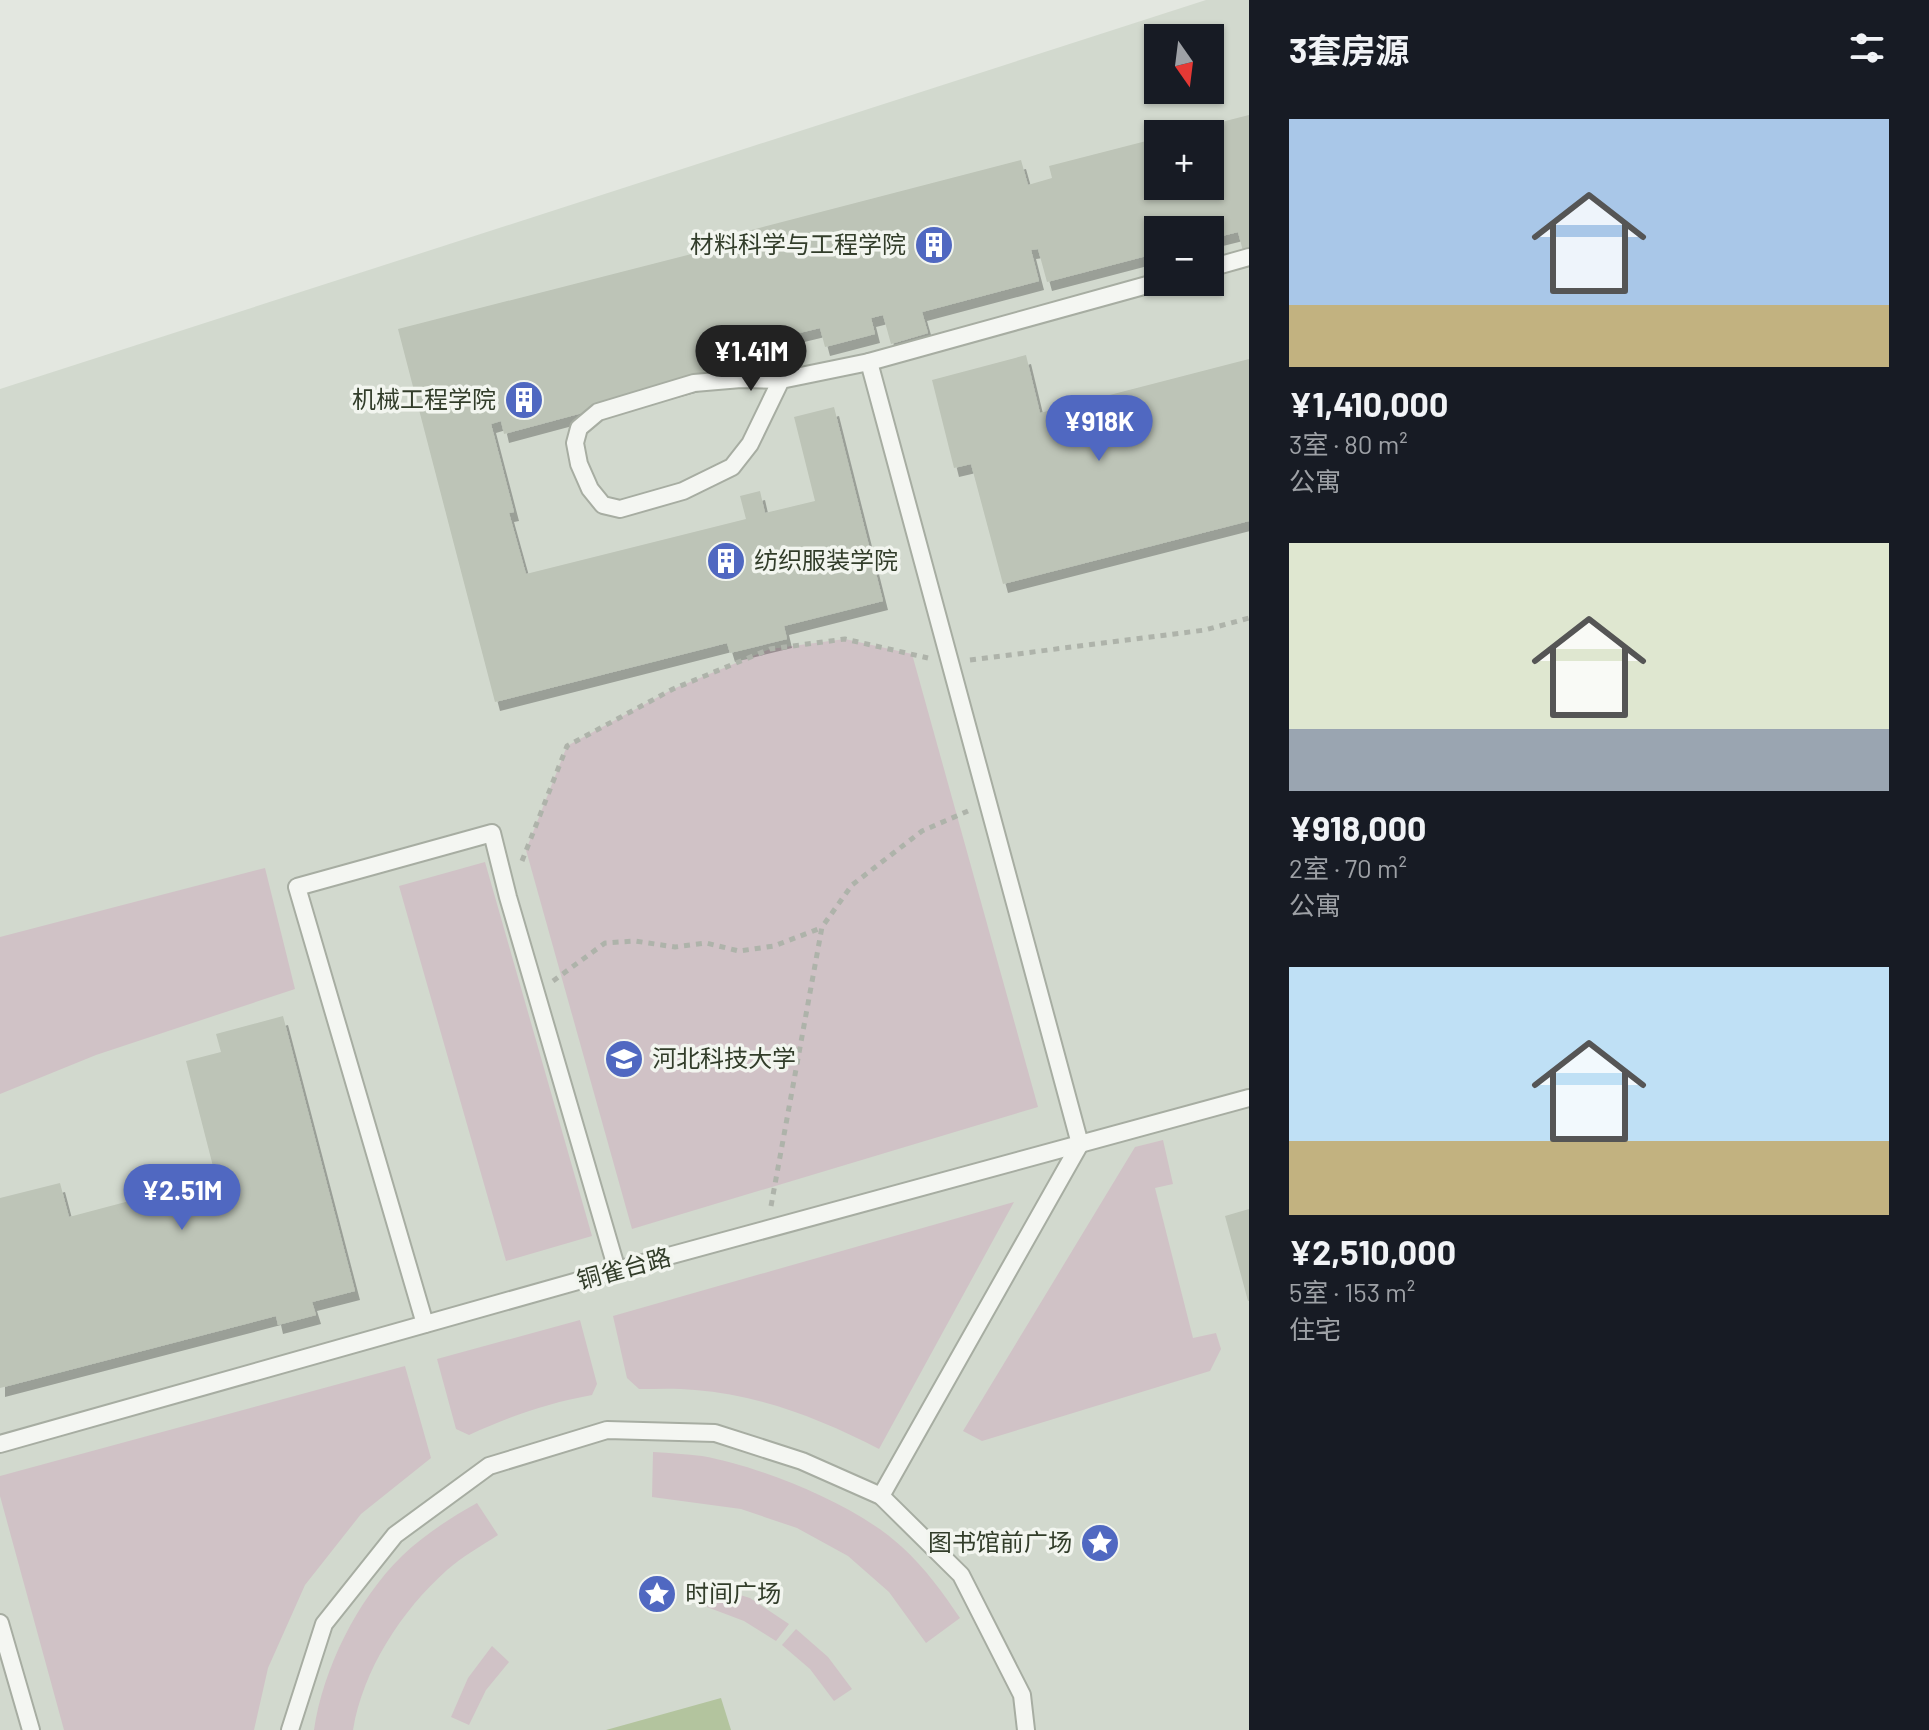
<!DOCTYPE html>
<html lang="zh">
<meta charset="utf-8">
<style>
body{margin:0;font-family:Barlow,"Noto Sans SC",sans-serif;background:#242831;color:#f1f3f6;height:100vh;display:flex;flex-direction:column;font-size:30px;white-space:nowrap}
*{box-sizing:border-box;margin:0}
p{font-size:26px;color:#9ea1a6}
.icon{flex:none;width:44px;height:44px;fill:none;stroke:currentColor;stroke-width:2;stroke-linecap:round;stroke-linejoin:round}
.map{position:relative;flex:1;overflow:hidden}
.sheet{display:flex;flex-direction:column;background:#171b24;width:680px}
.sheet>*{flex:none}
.needle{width:52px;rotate:166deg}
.buttons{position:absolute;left:1144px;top:24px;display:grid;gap:16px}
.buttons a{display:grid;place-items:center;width:80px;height:80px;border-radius:0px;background:#171b24;box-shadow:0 2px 6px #0004;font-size:40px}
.price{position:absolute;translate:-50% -68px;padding:0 18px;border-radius:28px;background:#5068c1;color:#fff;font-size:26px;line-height:52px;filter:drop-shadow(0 2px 4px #0008)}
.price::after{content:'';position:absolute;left:50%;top:48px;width:24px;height:18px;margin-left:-12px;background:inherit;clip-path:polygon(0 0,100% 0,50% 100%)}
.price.on{background:#222;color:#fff}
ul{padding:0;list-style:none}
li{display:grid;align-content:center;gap:16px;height:424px;padding:0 40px}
li span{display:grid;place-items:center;height:248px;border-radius:0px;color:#555}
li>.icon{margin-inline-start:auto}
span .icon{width:144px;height:144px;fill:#fffc;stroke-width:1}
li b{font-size:34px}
h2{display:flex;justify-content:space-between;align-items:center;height:96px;padding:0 40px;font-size:34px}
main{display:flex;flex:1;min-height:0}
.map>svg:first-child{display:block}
</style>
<main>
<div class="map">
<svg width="1249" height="1730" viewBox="0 0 1249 1730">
<defs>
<filter id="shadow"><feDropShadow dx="5" dy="9" stdDeviation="0" flood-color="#0004"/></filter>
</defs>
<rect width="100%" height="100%" fill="#e3e7e0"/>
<path fill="#d2d9ce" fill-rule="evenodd" d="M1206 0H1249V1730H0V389ZM1158 38H1210V90H1158ZM1158 134H1210V186H1158ZM1158 230H1210V282H1158Z"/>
<g fill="#d0c2c6">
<polygon points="845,639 912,654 1038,1107 632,1229 526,850 567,746 673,689 770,649"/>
<polygon points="485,862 592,1236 506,1261 399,886"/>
<polygon points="265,868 295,989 96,1055 0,1094 0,937"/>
<polygon points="1163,1140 1173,1184 1155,1188 1193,1338 1216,1333 1221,1349 1210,1371 982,1441 963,1431 1135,1147"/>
<path d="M1014 1202 879 1449C821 1419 760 1395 695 1390 676 1388 657 1389 639 1389L627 1378 613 1316Z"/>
<path d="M580 1320 597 1384 592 1395C548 1403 510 1416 469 1435L456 1429 437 1359Z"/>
<polygon points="405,1366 431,1458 361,1514 305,1585 268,1668 254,1730 64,1730 0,1496 0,1476"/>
<path d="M653 1452C670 1453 686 1454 702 1456 763 1467 857 1505 902 1547 925 1568 943 1593 960 1618L926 1643 889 1592 848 1556 797 1528 741 1509 652 1497Z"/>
<path d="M477 1503 498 1535C481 1546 462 1557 447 1570 401 1611 363 1670 353 1730H314C323 1669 357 1600 402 1556 424 1535 450 1518 477 1503Z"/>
<polygon points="713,1587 750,1598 789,1624 776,1641 744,1621 707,1607"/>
<polygon points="796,1629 828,1657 852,1689 834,1701 810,1669 782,1645"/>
<polygon points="492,1646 509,1662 486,1690 469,1725 451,1717 468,1678"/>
</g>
<polygon fill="#b3c49e" points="721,1698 731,1730 606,1730"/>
<g fill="#bdc4b7" filter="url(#shadow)">
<polygon points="1249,115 1249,253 1244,255 1238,232 1210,239 1210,230 1158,230 1158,253 1047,282 1038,249 1031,250 1039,281 922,312 928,333 891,344 883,315 871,318 875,334 825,347 820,328 791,335 793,345 709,367 709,379 504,434 501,421 491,424 514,512 509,513 526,574 746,519 740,496 760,491 765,513 815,501 794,417 834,407 883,601 784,626 787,639 730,653 727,643 495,702 398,329 711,249 709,241 1021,160 1028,185 1052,178 1049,166 1158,138 1158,186 1210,186 1210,134 1178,133"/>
<polygon points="1026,355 1040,413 1249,359 1249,521 1003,584 971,464 954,468 932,380"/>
<polygon points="283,1016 355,1291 312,1302 316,1315 278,1325 276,1316 0,1388 0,1198 60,1183 69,1217 216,1178 186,1061 221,1052 216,1034"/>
<polygon points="1249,1209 1249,1301 1248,1301 1225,1216"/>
</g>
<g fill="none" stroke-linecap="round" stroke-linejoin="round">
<g stroke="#a7ada2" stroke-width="20">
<g id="lane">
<polyline points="1210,268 1249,257"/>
<polyline points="869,362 1080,1144 881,1496"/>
<polyline points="781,380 750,444 732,467 683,491 620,509 603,505 590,489 579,464 575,443 579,428 598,412 694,383 741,379 781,380 869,362 1158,282"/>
<polyline points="425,1324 297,887 492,833 508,897 617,1270"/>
<polyline points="0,1444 617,1270 1249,1098"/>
<polyline points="0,1623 31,1730"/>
<polyline points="290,1730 324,1624 395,1535 489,1466 607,1430 715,1433 802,1461 881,1496 961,1575 1022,1695 1026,1730"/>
</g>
</g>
<g stroke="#aeb3aa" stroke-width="5" stroke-dasharray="6 6" stroke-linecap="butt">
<polyline points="970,660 1205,630 1249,618"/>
<polyline points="522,861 567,746 673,689 770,649 845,639 928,658"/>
<polyline points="553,981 605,943 635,941 675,947 706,943 739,951 774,946 821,928"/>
<polyline points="771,1206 822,927 852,885 922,831 968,811"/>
</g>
<use href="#lane" stroke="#f4f6f2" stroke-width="16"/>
</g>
<defs>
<g id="building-disc" transform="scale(2)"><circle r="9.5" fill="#5068c1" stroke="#f2f5ef"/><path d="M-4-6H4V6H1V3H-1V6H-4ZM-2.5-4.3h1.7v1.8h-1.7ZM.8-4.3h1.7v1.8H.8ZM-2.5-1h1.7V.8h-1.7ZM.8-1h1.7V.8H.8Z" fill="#fff"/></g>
<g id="university-disc" transform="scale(2)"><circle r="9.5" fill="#5068c1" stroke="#f2f5ef"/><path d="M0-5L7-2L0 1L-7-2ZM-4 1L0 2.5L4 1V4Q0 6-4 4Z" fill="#fff"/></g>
<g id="sight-disc" transform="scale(2)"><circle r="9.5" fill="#5068c1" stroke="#f2f5ef"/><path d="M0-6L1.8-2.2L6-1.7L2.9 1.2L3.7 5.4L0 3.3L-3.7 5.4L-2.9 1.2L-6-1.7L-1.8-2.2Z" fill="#fff"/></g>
</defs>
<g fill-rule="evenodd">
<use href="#building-disc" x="934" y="245"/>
<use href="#building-disc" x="524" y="400"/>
<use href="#building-disc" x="726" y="561"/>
<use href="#university-disc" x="624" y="1059"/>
<use href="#sight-disc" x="1100" y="1543"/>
<use href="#sight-disc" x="657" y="1594"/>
</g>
<g text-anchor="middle" stroke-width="7" stroke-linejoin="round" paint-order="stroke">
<g font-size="24" fill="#323d2a" stroke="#f2f5ef" text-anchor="end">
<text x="906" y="253">材料科学与工程学院</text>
<text x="496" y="408">机械工程学院</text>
<text x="754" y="569" text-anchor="start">纺织服装学院</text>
<text x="652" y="1067" text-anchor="start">河北科技大学</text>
<text x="1072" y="1551">图书馆前广场</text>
<text x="685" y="1602" text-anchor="start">时间广场</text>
</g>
<g font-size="24" fill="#323d2a" stroke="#f2f5ef">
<text transform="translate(624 1269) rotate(-15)" y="8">铜雀台路</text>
</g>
</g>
</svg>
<div class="buttons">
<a><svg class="needle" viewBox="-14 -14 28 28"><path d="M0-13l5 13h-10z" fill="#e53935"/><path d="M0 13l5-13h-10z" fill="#9ea1a6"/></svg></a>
<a>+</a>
<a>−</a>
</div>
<b class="price on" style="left:751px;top:393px">¥1.41M</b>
<b class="price" style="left:1099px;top:463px">¥918K</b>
<b class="price" style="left:182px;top:1232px">¥2.51M</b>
</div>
<section class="sheet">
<h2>3套房源<svg class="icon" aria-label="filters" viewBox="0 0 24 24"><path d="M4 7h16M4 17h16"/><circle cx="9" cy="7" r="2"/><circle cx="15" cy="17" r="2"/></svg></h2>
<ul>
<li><span style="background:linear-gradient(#a9c7e8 75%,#c2b280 0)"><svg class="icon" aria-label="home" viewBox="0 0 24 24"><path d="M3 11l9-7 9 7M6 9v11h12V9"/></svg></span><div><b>¥1,410,000</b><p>3室 · 80 m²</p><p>公寓</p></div></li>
<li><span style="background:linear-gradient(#dfe7d0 75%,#9aa5b1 0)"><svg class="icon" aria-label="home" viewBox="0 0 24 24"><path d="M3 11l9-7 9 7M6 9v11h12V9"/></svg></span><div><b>¥918,000</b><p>2室 · 70 m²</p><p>公寓</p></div></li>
<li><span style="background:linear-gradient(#bfe0f5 70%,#c2b280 0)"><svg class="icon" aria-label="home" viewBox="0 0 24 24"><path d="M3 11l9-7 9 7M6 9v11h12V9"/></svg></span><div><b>¥2,510,000</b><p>5室 · 153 m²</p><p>住宅</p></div></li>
</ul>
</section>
</main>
